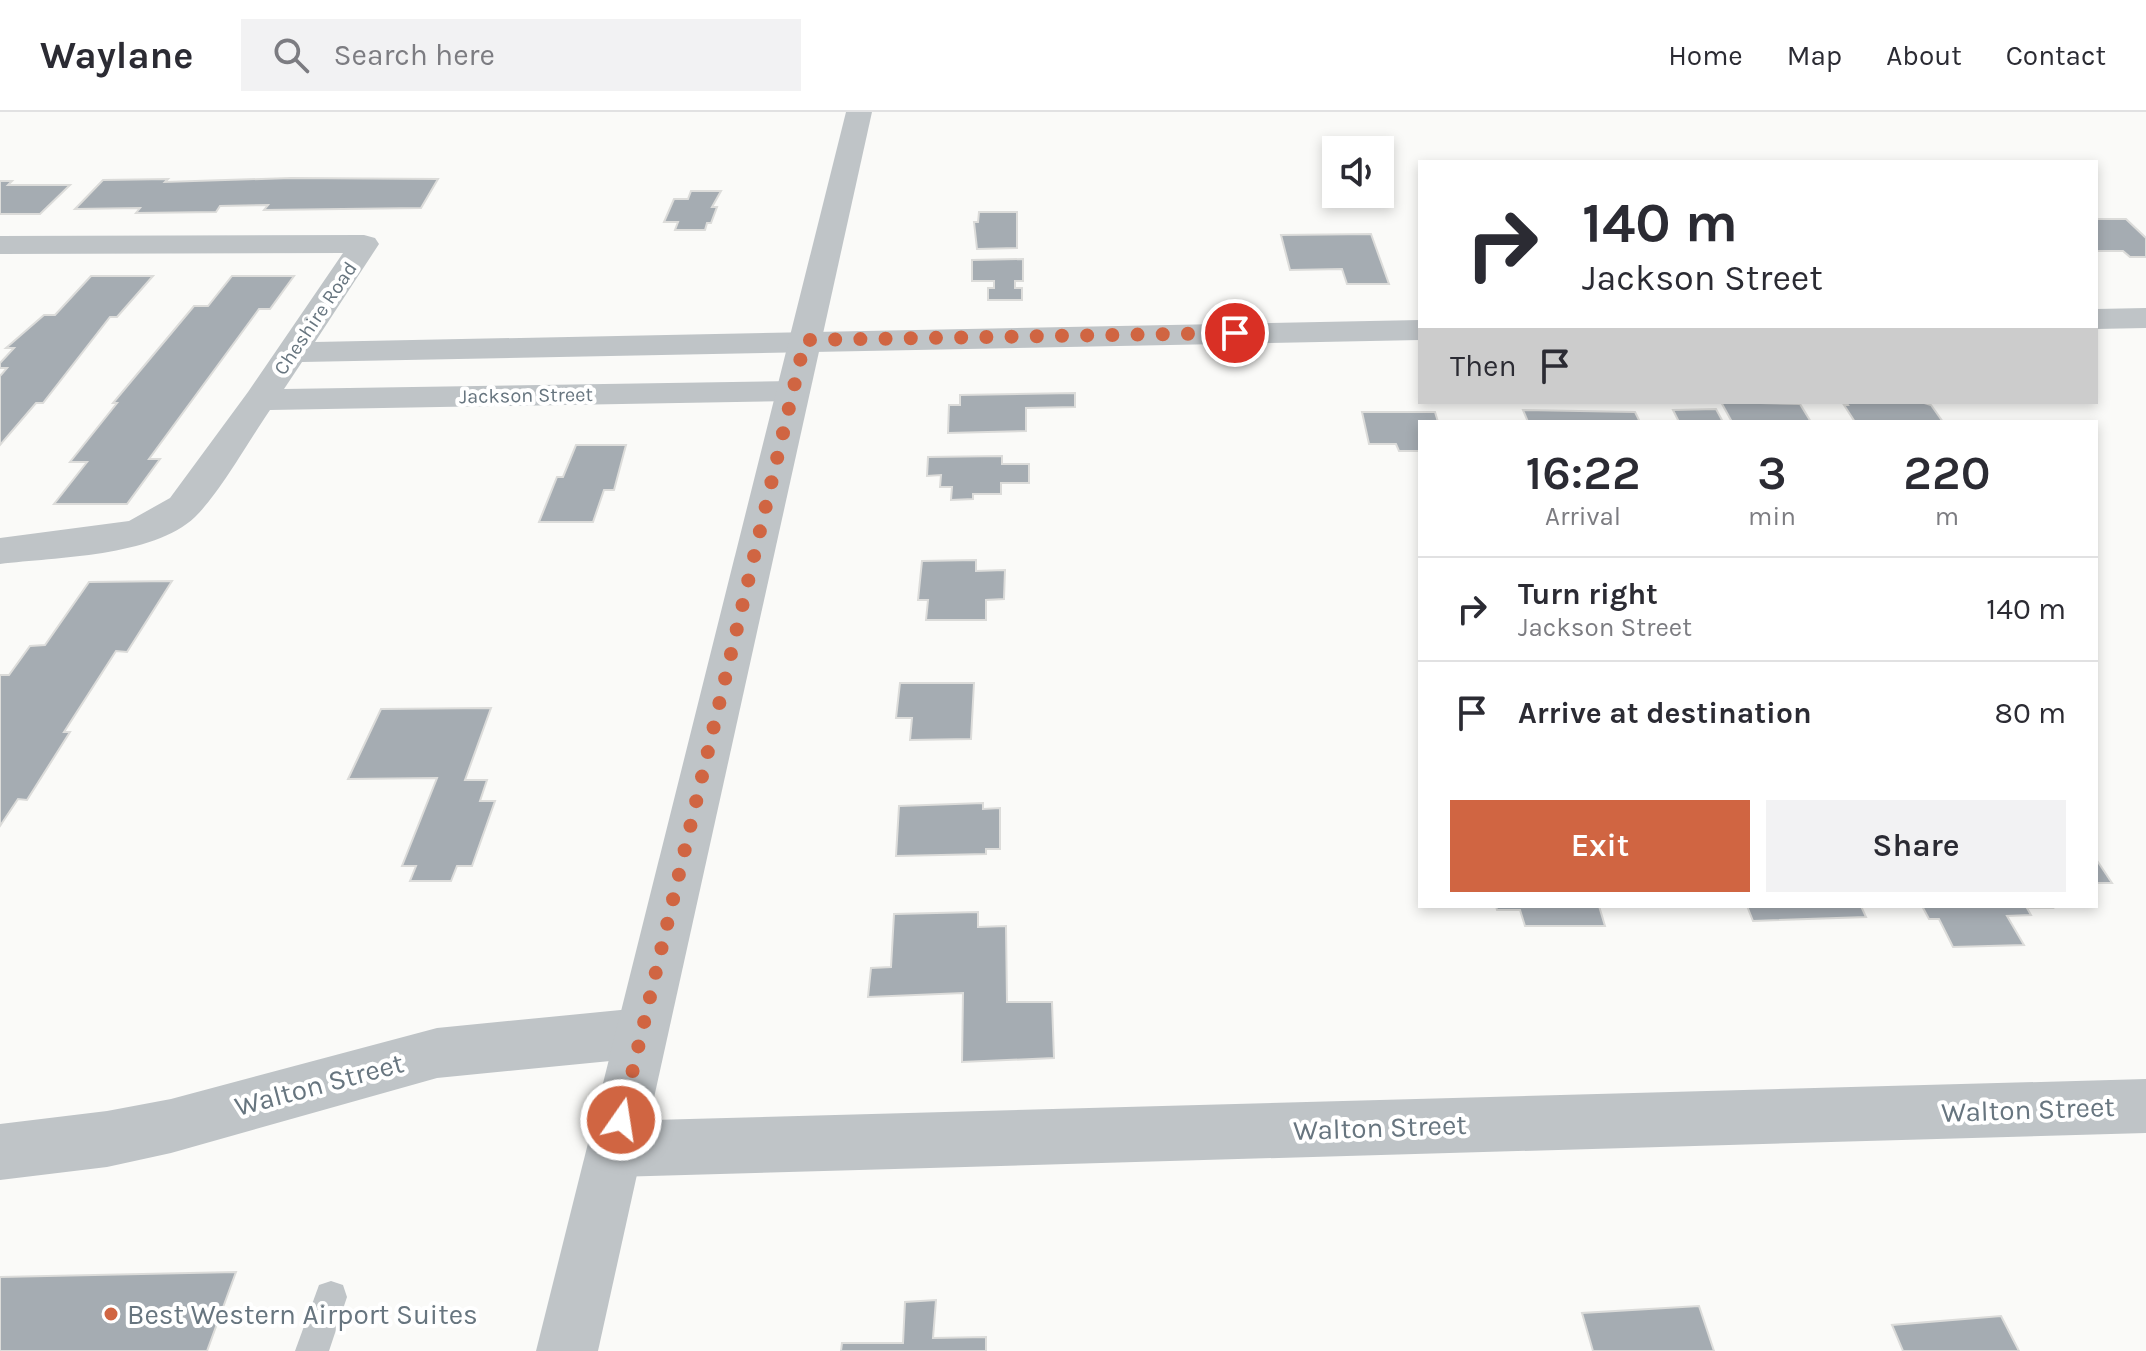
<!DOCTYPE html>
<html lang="en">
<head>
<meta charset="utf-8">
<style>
	body { margin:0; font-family:Karla,sans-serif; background:#f2f2f3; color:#2b2b33; height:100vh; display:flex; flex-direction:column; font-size:30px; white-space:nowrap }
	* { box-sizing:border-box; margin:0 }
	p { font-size:26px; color:#7c7c81 }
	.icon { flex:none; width:44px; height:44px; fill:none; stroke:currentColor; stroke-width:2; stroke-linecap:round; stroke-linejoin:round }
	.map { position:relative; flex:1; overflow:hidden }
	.details { position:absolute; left:1418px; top:308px; width:680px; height:488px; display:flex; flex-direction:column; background:#fff; border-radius:0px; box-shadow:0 4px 12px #0003 }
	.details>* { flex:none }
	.banner { position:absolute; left:1418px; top:48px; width:680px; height:244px; border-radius:0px; box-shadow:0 4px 12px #0003; background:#fff; color:#2b2b33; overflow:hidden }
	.fabs { position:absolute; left:1322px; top:24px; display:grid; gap:16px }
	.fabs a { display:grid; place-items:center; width:72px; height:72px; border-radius:0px; background:#fff; box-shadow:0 4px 12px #0003; font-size:40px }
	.pin { position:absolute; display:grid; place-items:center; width:68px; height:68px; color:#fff; margin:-34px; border:4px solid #fff; border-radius:50%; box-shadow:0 2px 8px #0007 }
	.me { position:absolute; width:88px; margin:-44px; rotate:13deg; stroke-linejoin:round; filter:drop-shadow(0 0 6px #0008) }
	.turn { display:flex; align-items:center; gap:28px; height:168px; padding:0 32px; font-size:36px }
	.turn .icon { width:104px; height:104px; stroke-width:2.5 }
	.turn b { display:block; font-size:56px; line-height:68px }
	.then { display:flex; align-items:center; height:76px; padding:0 32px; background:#0003; gap:16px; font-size:30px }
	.eta { display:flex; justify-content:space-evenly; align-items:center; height:136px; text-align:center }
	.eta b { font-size:48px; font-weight:600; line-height:56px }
	.button { display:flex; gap:16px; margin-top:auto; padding:16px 32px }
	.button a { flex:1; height:92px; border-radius:0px; background:#d06542; color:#fff; font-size:32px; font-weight:600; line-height:92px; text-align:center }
	.button a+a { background:#f2f2f3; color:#2b2b33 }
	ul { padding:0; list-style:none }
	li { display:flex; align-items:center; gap:24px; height:104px; padding:0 32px; border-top:2px solid #e1e1e2 }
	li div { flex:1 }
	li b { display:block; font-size:30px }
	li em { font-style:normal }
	header { display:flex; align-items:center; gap:48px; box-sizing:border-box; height:112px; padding:0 40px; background:#fff; border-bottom:2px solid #e1e1e2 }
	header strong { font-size:38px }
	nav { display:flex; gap:44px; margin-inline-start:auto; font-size:28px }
	.search { width:560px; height:72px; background:#f2f2f3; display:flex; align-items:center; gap:20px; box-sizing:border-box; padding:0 28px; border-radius:0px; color:#7c7c81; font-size:30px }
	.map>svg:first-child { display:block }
</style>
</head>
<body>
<header>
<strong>Waylane</strong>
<div class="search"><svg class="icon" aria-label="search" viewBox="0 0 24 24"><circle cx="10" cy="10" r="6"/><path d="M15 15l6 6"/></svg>Search here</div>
<nav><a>Home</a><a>Map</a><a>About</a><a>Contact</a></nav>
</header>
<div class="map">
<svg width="2146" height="1239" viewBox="0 0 2146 1239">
	<rect width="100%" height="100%" fill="#fafaf8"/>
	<path fill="#a5acb2" stroke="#dcdcda" stroke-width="2" d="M291,66L438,67L421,96L264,98L268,93L220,94L216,100L136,101L140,96L75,97L103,68L168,67L165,70Z
		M0,69H12L8,73H70L40,102H0Z
		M691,79H721L712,95H717L711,111H707L705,118H675L678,110H664L674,87H688Z
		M979,100H1017V136L977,137L974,110H978Z
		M2096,107H2126L2146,126V145H2130L2123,139H2096Z
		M1371,122L1389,172H1347L1342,157L1290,158L1281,123Z
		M1023,147V169H1015V176H1022V188H988V176H994V169H972V148Z
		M91,164H153L117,205H110L43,291H36L0,333V264L7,256H0V251L14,236H6L44,203H55Z
		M232,164H294L270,197H259L149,347H160L127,392H54L87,350H70L117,291H113L194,194H208Z
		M1075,281V295L1026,296V319L948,321L949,293H960V283Z
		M1721,290L1800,292L1811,310H1679L1673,298L1716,297L1723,310H1732Z
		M1846,290H1921L1931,293L1943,310H1855L1844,293H1848Z
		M1523,298L1635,300L1640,310H1528Z
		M1362,300H1435L1438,310H1420V339H1399L1396,332H1369Z
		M576,333H626L614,378H604L593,410H539L557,365H563Z
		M1002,344V352H1029V371H1001V382H973V387L951,388L952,375H940L941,363L927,364L928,345Z
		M976,448V459L1005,458L1004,487L986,488V508H926L928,488H918L922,449Z
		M172,469L127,540L116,539L64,620H70L27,688L18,687L0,714V563H9L30,534L45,533L89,470Z
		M900,571H974L971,627L910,628L912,606H896Z
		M491,596L465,668H487L480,689H495L472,754H457L451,769H410L416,754H402L437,666L348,667L381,597Z
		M983,691V697L1000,696V737H986V742L896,744L899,694Z
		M2096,747L2112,771H2096Z
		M1496,794H1599L1605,814H1525L1520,798H1497Z
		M1747,794H1861L1866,805L1753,809Z
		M1922,794H2052L2053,796H2027L2031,803L2007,804L2024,833L1953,835L1939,807H1929Z
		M978,800V815L1006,814L1007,890H1052L1054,946L962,950L963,881L868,885L871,856L891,855L894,802Z
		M236,1160L207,1239H0V1165Z
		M936,1188L933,1226L986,1225V1239H841L842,1231H903L905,1190Z
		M1699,1194L1714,1239H1593L1582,1201Z
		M2001,1204L2019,1239H1903L1892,1213Z"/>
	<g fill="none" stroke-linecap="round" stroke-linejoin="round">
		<path fill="#bfc4c7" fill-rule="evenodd" d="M331,1169L343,1173L347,1185L329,1239H295L319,1173Z"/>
		<path fill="#bfc4c7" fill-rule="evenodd" d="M364,123L375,126L379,132L315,230L1420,208V228L302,250L284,277L793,269L805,272L810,279L805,286L793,289L270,298C250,327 219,382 195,405C153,445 56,445 0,452V426L129,409L170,386L248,280L343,141L0,142V124Z
			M2146,196V216L2096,217V197Z
			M641,896L660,903L667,921L660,939L641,946L437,966L171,1041L107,1055L0,1068V1012L107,999L171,987L437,916Z
			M2146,967V1021L615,1065L595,1057L587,1037L595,1017L615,1009Z"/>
		<path fill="#bfc4c7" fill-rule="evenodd" d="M846,0H872L598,1239H536Z"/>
	</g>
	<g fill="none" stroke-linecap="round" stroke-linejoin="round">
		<path stroke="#d06542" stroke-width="14" stroke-dasharray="0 25.2" d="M621,1008L805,228L1235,221"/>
	</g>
	<circle fill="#d06542" stroke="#fff" stroke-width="3" cx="111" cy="1202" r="8"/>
	<g text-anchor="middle" stroke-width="8" stroke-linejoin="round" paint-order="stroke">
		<g font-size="20" fill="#67757f" stroke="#fff">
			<text transform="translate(315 206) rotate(-56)" y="7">Cheshire Road</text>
			<text transform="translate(526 283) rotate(-1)" y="7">Jackson Street</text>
		</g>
		<g font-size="28" fill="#67757f" stroke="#fff">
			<text transform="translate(319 972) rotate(-15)" y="10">Walton Street</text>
			<text transform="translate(2028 997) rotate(-2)" y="10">Walton Street</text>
			<text transform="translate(1380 1015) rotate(-2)" y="10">Walton Street</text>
		</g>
		<g font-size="28" fill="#67757f" stroke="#fff" text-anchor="start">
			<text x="127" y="1212">Best Western Airport Suites</text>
		</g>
	</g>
</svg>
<div class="fabs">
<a><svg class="icon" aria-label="sound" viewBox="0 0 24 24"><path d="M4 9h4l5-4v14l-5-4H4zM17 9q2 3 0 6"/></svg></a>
</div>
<div class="pin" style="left:1235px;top:221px;background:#d93025"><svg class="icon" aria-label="arrive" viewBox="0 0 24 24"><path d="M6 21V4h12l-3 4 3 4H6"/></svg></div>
<svg class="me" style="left:621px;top:1008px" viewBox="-20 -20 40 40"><circle r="17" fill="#d06542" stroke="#fff" stroke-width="3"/><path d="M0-11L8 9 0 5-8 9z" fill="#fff"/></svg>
<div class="banner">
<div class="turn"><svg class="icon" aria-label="right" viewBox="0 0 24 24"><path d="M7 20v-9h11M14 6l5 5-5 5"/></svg><div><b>140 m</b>Jackson Street</div></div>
<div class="then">Then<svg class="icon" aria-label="arrive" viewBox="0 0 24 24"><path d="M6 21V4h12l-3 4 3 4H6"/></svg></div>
</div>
<section class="details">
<div class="eta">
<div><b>16:22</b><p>Arrival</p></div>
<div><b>3</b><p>min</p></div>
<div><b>220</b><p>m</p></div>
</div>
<ul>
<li><svg class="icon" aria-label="right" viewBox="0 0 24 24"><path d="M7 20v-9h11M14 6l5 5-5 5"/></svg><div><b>Turn right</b><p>Jackson Street</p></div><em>140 m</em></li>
<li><svg class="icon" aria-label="arrive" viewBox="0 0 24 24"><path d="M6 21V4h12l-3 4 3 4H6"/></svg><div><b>Arrive at destination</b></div><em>80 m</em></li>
</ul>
<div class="button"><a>Exit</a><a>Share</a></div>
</section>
</div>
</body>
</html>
